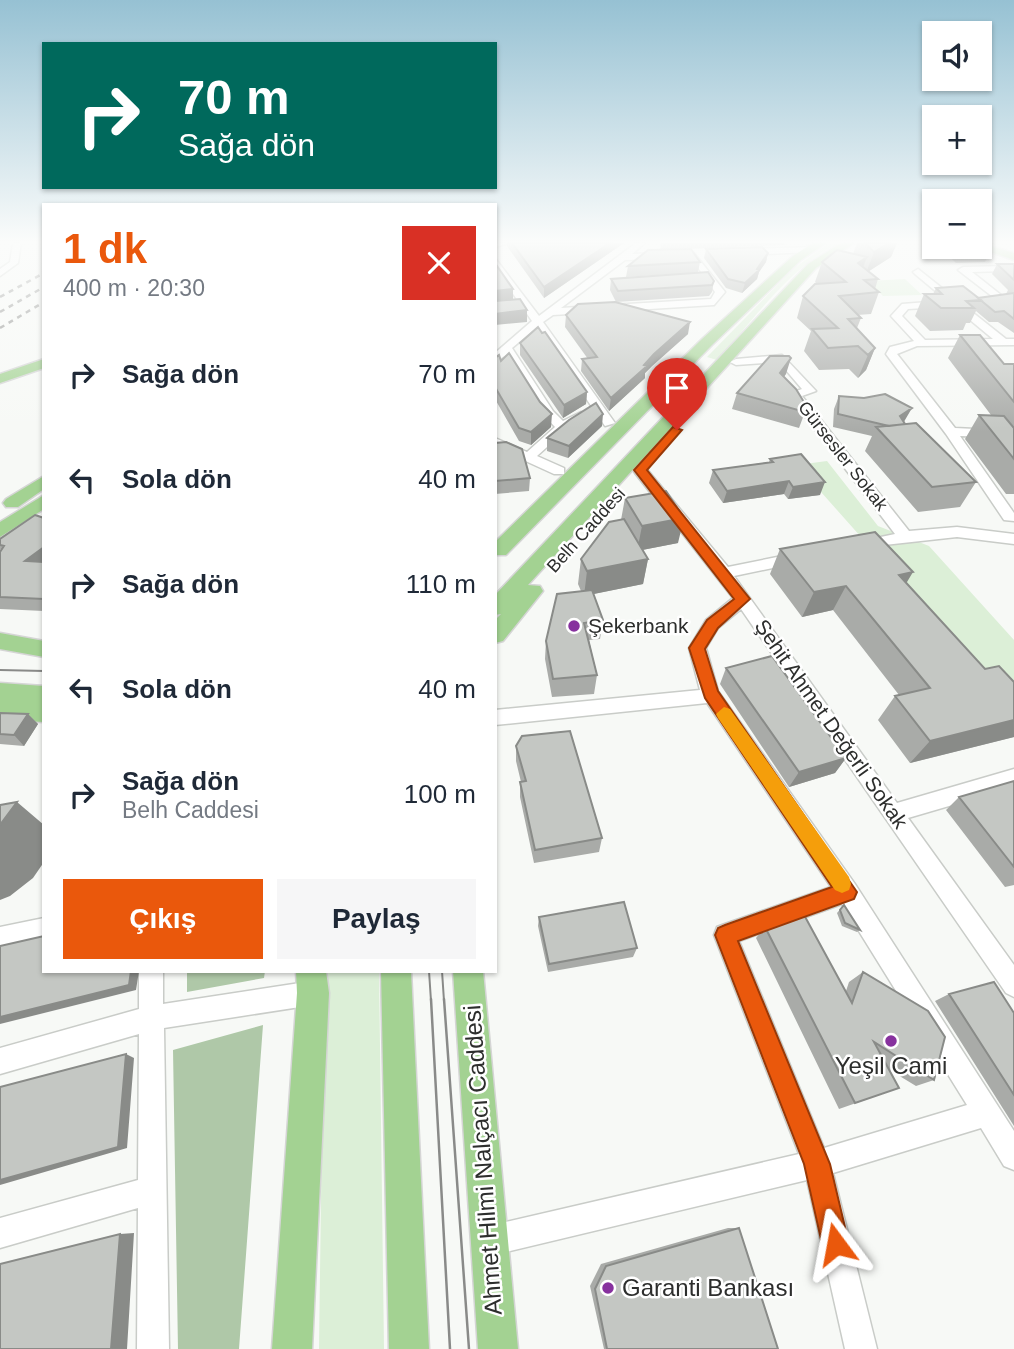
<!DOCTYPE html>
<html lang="tr">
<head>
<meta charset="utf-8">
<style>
	body { margin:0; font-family:Helvetica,sans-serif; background:#f6f6f7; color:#1f2937; height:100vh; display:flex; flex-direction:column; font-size:26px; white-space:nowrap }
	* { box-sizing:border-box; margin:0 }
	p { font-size:23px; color:#747a83 }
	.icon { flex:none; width:38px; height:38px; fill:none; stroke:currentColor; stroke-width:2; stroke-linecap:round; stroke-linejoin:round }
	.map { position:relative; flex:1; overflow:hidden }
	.sheet { position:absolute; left:42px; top:203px; width:455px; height:770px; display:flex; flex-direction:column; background:#fff; border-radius:0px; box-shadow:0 2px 5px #0004 }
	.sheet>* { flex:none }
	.banner { position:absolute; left:42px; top:42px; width:455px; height:147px; border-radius:0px; box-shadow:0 2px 5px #0004; background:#00695c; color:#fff; overflow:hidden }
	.buttons { position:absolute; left:922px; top:21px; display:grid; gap:14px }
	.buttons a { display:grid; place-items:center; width:70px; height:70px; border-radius:0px; background:#fff; box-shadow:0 2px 5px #0004; font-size:35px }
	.pin { position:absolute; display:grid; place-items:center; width:60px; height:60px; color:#fff; margin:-72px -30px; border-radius:50% 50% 50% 0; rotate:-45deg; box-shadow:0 0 7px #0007 }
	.pin .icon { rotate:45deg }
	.me { position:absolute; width:77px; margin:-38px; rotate:347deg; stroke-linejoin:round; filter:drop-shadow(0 0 5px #0008) }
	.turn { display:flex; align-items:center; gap:24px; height:147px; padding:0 21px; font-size:32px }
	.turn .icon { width:91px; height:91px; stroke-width:2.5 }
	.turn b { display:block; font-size:49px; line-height:60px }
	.round { display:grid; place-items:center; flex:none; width:74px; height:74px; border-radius:0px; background:#f6f6f7 }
	.head { display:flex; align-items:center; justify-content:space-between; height:119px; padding:0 21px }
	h1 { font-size:42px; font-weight:600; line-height:52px; color:#ea580c }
	.action { display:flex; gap:14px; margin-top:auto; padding:14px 21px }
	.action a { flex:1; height:80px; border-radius:0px; background:#ea580c; color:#fff; font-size:28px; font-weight:600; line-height:80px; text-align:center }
	.action a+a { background:#f6f6f7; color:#1f2937 }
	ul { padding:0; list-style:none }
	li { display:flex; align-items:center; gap:21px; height:105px; padding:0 21px }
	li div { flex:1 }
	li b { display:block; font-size:26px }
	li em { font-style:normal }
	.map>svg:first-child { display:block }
</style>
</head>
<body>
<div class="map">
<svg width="1014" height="1349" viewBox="0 0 1014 1349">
	<rect width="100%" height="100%" fill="#f7f9f6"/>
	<path fill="#dcefd7" d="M829,243H840C793,263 752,322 717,360L707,357L793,269Z
		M905,279L922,295L883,296L868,281Z
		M827,461L878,526L929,546L1014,640V730L877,555L797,465Z
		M324,971H379L384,1349H319Z"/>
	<path fill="#afc8a8" d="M187,971H265L264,978L187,992Z
		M263,1025L239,1349H178L173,1050Z"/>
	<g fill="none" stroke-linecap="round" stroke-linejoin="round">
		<g stroke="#c9ccc8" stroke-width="3">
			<path id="minor" d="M13,243H21L18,263L0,276V269L10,262Z
				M495,243H509L495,247Z
				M636,243H645L632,254L663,253L667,256L663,259L625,260L561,308L711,299L715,292L690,256L694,253L725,292L714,305L553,315L543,322L615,423L605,426L537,327L512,348L553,411L563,421L581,412L587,416L566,430L537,456L564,468V474H554L495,447V438L527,452L555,427L542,413L506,355L495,362V353L532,321L495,268V258L539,316Z
				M813,247L810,252L743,255L739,252L743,249Z
				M1008,266L1005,271L972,272L1006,299L986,304L981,301L983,299L993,297L958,270L963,267Z
				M918,269L1006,339H1014V345L917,346L897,354L955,428L996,430L1014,447V458L989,437L960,436L1014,513V521L1004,520L946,434L886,354L890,347L914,341L891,316L902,304L941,301L946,304L941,307L908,309L902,316L925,340L993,339L915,274L913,272Z
				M782,355L816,391L802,396L909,531L957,527L1014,534V544L957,537L857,548V542L895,534L788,394L802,389L779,362L736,365L730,362L736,359Z
				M640,466L645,467L728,567L797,553L802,554L805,558L802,562L734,576L897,803L1014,769V787L908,818L1014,965V997L1006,993L741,609L718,628L706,648L718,691L855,884L1014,1131V1170L1004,1166L981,1128L833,1173L877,1349H845L807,1180L489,1256L479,1251L474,1241L479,1231L489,1226L799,1154L714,935L717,927L725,924L831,887L707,703L495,725V710L700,690L689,648L706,620L733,598L635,473L633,470ZM842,904L967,1105L824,1148L739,941Z
				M44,918V940L0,949V927Z
				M139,971H163V1004L313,981L322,984L325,993L322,1002L313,1005L164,1028L169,1349H137L138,1208L0,1248V1218L138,1180L139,1034L0,1074V1048L139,1009Z"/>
		</g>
		<g stroke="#d5d5d5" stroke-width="3">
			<path id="major" d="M813,243H826L801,260L712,345L506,555H495V542L702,339L793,256Z
				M841,243H854L816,268L528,585L540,586L543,591L503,641L495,643V620L501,614L495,615V595L808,264Z
				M980,243L1014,253V260L976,247H980Z
				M44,359V368L0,383V374Z
				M44,476V489L18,507H6L3,503L6,499Z
				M44,495V509L0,537V522Z
				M0,633L44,641V657L0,649Z
				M0,683L44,686V722L0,720Z
				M296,971H326L329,993L312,1349H272L297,993Z
				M381,971H411L429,1349H389Z
				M453,971H483L518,1349H478Z"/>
		</g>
		<use href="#minor" fill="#fff" fill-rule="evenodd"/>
		<use href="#major" fill="#a3d292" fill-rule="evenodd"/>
		<path stroke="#898a88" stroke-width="2" d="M0,670L44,671
			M429,971L431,1001
			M442,971L444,1001"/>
		<path stroke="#898a88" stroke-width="2.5" d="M431,999L450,1349
			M444,999L469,1349"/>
		<path stroke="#898a88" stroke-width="2.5" stroke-dasharray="5 5" stroke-linecap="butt" d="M0,297L44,273
			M0,312L44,287
			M0,328L44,302"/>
	</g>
	<path fill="#a9aba8" d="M507,243H624L544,298L507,246Z
		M661,243H785L784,245L684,249L700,262L698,272L714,281L712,292L709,296L616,302L610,290L611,279L673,274L626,277L628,266L660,250Z
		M857,243H897L891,257L869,271L878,279L875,289L879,292L871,314L857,315L861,318L857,328L875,348L866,370L858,378L849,369L819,370L804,351L811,331L797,318L803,296L817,284L815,282L822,262L853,254Z
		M980,243H994L985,262L956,263L939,247H980Z
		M706,249L768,253L766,262L759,272L757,279L742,293L726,288L704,258Z
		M997,264H1014V333L998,322H989L976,311L970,323H966L963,330L930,331L915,316L924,294H933L936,288L978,298L1006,294L1008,290L992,274Z
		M566,315L688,334L652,366L645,373V378L609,411L581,371L582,359H588L565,327Z
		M542,333L587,392L586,404L563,418L520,355V343Z
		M960,335L1004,364H1014V494H1006L965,439L979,415H991L948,358Z
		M495,358L501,361L551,427L531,445L519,441L495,399Z
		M786,374L784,376L805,412L799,428L732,409L737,393Z
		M839,396L905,420L904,422L905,424L976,482L960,507L918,512L865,451L872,436L833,427L834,409Z
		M602,426L568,458L547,451V438Z
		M495,443L530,478L529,491L495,494Z
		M770,459L820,495L788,499L784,494L723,503L709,483L713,470L769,462Z
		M625,498L678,543L642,550L648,559L643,584L593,594L603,620L600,639L589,640L597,675L594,694L552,697L545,659L546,641L581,591L578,584L581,559L621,520Z
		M44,518V611L0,609V552L1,551L0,549V539Z
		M780,549L906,583L985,669L1014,682V737L910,763L878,720L895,696L899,695L833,610L802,617L770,574Z
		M726,668L846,758L835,773L789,787L720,684Z
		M0,713L28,714L38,724L24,746L0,744Z
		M516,746L602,838L599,852L534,863L520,797V782H521L516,761Z
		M1014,781V885L1005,887L946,810L959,797Z
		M844,905L860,930L857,932L842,926L837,913Z
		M539,917L637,948L633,957L548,972L538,926Z
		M765,927L846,991L849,982L863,972L934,1080L916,1086L888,1069L899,1088L839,1109L756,938Z
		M949,994L1014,1013V1126L935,1001Z
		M728,1228H739L778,1349H604L590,1286L601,1264Z"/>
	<path fill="#898b88" d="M610,243H624L544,298V287Z
		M889,243H897L891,257L866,273L874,252Z
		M768,253L766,262L759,272L757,279L742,293L745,283Z
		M867,257L859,278L858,263Z
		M513,289V300L495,303V291Z
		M527,310V322L495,325V314Z
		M690,322L688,334L652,366L645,373V378L609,411L611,398L654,354Z
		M875,348L866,370L858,378L868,355Z
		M791,358L786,374L775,389L780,373Z
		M587,392L586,404L563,418L564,405Z
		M912,408L905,420L896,427L900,416Z
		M552,414L551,427L531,445V432Z
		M603,414L602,426L568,458L569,446Z
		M789,481L784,494L723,503L727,491Z
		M825,482L820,495L788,499L793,487Z
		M684,518L678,543L637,551L642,526Z
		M44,547V567L25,561Z
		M648,559L643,584L584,596L587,571Z
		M913,572L898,597L899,575Z
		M846,586L833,610L802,617L814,592Z
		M28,714L38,724L24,746L14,735Z
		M1014,720V737L910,763L930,741Z
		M846,758L835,773L789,787L799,772Z
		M17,802L44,825V862L33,878L10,896L0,900V825Z
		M131,971H139L136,990L0,1024V1017Z
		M126,1054L134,1058L127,1148L0,1185V1180Z
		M134,1233L127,1349H111L120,1234Z"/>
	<path fill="#c4c7c3" stroke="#898b88" stroke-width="2" d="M512,243H610L544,287Z
		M865,243H889L874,252Z
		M762,247L768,253L757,269L759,270L745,283L728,279L706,249Z
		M691,249L700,262L628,266L648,250Z
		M837,250L867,257L858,263L878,279L864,280L879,292L839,296L861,318L848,319L875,348L868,355L858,346L828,348L812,329L838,328L803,296L815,284L846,282L822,262Z
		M495,263L513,289L495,291Z
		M997,264H1014V280Z
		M708,272L714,281L712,285L618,291L611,279Z
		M963,286L981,300L966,301L974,308H941L924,294H942L936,288Z
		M1014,293V319L1004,311L995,312L978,298Z
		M520,299L527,310L495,314V301Z
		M615,302L690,322L654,354L644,365L647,366L611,398L582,359L597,357L566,315L578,304Z
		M538,327L542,333L545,332L587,392L564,405L520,343Z
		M960,335H980L1004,364H1014V402Z
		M509,353L540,402L552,414L531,432L519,428L495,387V358L499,355L501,361Z
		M770,356H789L791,358L780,373L796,389L804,402L805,412L737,393Z
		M885,394L912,408L900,416L905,424L889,426L838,414L839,396L864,398Z
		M596,403L603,414L569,446L547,438L569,420Z
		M979,415L1004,416L1014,428V459Z
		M916,423L976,482L932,487L876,427Z
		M506,442L522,449L530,478L495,481V443Z
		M801,454L825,482L793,487L789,481L727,491L713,470L773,462L770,459Z
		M666,491L684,518L642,526L625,498Z
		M35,515L44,518V547L25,561L44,562V599L0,597V552L4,546L0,545V539Z
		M624,519L648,559L587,571L581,559L609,522Z
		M875,532L913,572L899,575L985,669L999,666L1014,682V720L930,741L895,696L930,688L846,586L814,592L780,549Z
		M592,590L603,620L584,623L597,675L553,679L546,641L557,594Z
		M772,656L846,758L799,772L726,668Z
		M0,713L28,714L14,735L0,734Z
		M570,731L602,838L535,850L520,782L526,781L516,746L522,736Z
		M1014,781V867L959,797Z
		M17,802L0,825V805Z
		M624,902L637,948L549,964L539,917Z
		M844,905L860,930L845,923L840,910Z
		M803,913L852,1003L863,972L928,1011L945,1037L934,1080L874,1042L899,1088L855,1103L765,927Z
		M44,936V971H131L129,985L0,1017V946Z
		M994,982L1014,1013V1095L949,994Z
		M126,1054L118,1147L0,1180V1087Z
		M739,1228L778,1349H607L595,1289L606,1266Z
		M120,1234L111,1349H0V1264Z"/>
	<linearGradient id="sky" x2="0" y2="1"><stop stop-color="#96c1d3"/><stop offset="0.56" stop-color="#fbfcfb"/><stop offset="1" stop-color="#fbfcfb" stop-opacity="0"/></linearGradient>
	<rect width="1014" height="432" fill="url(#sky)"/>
	<path fill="#ea580c" stroke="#983908" stroke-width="2" d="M673,427L682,430L647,470L750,599L718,628L705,649L718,691L857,892L854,899L738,941L830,1164L849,1244L845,1253L836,1257L826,1253L822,1244L804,1164L715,935L718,928L725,925L832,887L705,698L689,648L707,620L734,599L634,470Z"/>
	<path fill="#f59e0b" d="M724,707L730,709L849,877L851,884L849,890L842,893L835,890L718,718L716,714Z"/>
	<g fill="#87319e" stroke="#fff" stroke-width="2.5">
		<circle cx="574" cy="626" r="7"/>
		<circle cx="891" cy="1041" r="7"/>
		<circle cx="608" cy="1288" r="7"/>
	</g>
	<g text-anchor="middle" stroke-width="5" stroke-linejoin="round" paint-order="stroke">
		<g font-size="18" fill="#2d2e2d" stroke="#fff">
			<text transform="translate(843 456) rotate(52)" y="6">Gürsesler Sokak</text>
			<text transform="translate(586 530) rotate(-48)" y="6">Belh Caddesi</text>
		</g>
		<g font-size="21" fill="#2d2e2d" stroke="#fff" text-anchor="start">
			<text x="588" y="633">Şekerbank</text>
		</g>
		<g font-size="21" fill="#2d2e2d" stroke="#fff">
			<text transform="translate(831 724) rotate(55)" y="7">Şehit Ahmet Değerli Sokak</text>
		</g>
		<g font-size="24" fill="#2d2e2d" stroke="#fff">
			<text x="891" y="1074">Yeşil Cami</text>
			<text x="622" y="1296" text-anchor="start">Garanti Bankası</text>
		</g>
		<g font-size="24" fill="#2d2e2d" stroke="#fff">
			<text transform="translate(483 1160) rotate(-94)" y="8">Ahmet Hilmi Nalçacı Caddesi</text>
		</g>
	</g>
</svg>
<div class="buttons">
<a><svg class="icon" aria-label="sound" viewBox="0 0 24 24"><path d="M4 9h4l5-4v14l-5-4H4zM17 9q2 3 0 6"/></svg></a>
<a>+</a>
<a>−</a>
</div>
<div class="pin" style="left:677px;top:430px;background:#d93025"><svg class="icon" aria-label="arrive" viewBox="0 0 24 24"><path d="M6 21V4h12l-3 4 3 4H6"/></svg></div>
<svg class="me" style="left:836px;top:1244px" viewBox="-20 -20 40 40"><path d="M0-17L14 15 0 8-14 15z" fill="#ea580c" stroke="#fff" stroke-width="4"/></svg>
<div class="banner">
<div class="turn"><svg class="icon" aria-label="right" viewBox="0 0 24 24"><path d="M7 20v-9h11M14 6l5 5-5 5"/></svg><div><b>70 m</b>Sağa dön</div></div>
</div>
<section class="sheet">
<div class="head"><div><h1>1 dk</h1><p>400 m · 20:30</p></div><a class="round" style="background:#d93025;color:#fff"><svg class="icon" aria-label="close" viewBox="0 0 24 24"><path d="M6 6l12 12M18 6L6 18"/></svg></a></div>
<ul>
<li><svg class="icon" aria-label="right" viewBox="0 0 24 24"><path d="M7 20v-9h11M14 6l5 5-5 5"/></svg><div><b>Sağa dön</b></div><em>70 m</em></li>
<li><svg class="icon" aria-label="left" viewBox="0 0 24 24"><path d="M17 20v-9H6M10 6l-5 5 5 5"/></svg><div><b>Sola dön</b></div><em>40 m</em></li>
<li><svg class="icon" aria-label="right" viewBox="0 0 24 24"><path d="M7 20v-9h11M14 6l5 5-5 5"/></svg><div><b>Sağa dön</b></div><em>110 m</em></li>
<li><svg class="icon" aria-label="left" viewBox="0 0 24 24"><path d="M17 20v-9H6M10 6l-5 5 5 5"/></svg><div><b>Sola dön</b></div><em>40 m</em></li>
<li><svg class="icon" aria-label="right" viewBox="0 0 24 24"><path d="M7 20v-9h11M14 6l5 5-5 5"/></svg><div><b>Sağa dön</b><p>Belh Caddesi</p></div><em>100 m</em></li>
</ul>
<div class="action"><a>Çıkış</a><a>Paylaş</a></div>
</section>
</div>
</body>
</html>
